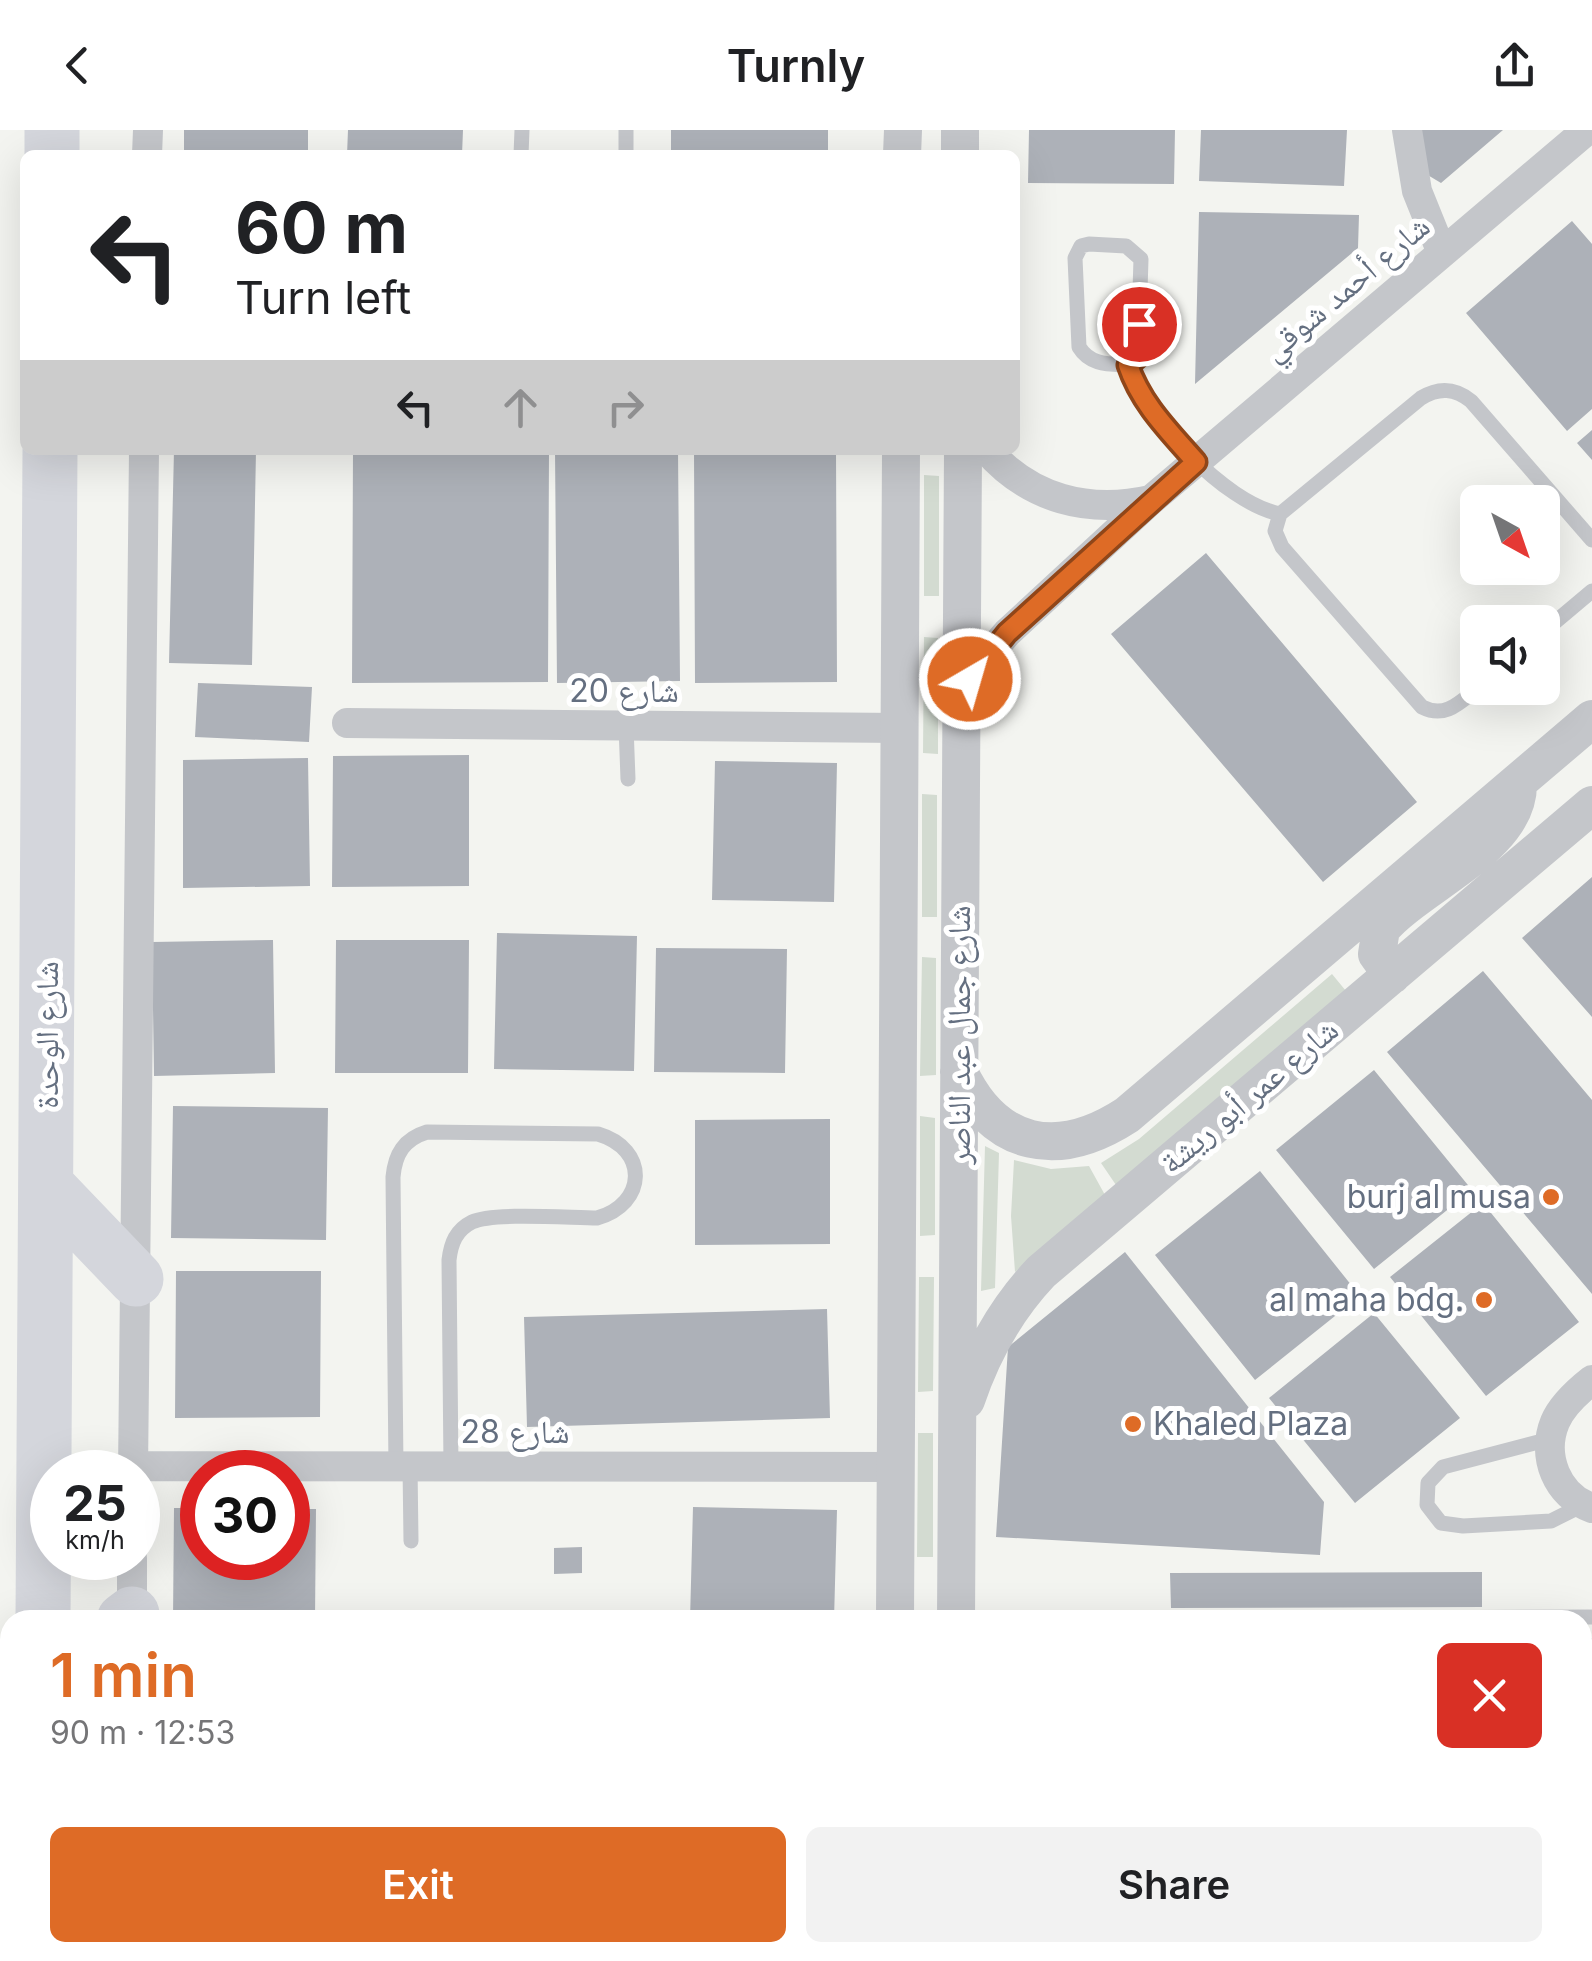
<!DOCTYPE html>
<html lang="en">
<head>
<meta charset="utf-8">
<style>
	body { margin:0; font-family:Inter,"Noto Naskh Arabic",sans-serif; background:#f2f2f2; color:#202124; height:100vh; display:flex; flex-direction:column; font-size:38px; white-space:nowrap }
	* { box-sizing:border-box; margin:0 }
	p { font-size:32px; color:#757577 }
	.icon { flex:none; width:55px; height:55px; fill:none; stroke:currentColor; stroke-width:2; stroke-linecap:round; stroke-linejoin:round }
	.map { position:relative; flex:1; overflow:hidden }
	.side { position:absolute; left:0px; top:1480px; width:1592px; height:352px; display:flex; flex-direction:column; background:#fff; border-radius:30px 30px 0 0; box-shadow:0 10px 40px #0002 }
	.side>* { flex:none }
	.top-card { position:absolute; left:20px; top:20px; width:1000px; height:305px; border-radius:15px; box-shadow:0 10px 40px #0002; background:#fff; color:#202124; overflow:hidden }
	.needle { width:65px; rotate:140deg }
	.buttons { position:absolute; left:1460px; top:355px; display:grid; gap:20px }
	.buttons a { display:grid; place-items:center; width:100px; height:100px; border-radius:15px; background:#fff; box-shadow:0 10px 40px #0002; font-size:50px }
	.speed { position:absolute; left:30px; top:1320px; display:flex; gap:20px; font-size:50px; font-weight:700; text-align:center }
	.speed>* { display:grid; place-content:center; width:130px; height:130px; border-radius:50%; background:#fff; box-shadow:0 10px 40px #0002; line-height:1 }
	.speed small { font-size:25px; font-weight:400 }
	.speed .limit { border:15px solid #d22; background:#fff; color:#111 }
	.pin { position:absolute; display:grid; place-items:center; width:85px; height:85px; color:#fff; margin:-42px; border:5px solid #fff; border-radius:50%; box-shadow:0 2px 10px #0007 }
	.me { position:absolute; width:110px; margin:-55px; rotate:38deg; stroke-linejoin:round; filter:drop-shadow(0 0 8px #0008) }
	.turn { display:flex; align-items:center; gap:35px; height:210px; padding:0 50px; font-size:45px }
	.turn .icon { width:130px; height:130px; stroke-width:2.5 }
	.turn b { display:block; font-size:70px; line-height:85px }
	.lanes { display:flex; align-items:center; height:95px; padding:0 50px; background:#0003; justify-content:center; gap:50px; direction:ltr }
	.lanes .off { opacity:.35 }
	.round { display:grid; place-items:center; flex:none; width:105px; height:105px; border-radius:15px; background:#f2f2f2 }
	.overview { display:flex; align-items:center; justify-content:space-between; height:170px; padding:0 50px }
	h1 { font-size:60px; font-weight:600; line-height:75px; color:#de6b26 }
	.cta { display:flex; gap:20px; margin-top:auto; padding:20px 50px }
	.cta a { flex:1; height:115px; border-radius:15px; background:#de6b26; color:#fff; font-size:40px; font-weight:600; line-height:115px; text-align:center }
	.cta a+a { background:#f2f2f2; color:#202124 }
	header { display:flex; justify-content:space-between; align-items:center; height:130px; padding:0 50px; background:#fff; font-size:45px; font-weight:600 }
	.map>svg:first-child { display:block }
</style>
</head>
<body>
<header><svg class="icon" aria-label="back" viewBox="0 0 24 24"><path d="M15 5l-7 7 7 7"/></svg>Turnly<svg class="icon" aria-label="share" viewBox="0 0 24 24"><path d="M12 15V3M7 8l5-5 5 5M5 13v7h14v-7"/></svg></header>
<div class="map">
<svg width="1592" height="1831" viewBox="0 0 1592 1831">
	<rect width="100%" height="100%" fill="#f3f4f0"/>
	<path fill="#d3dbd1" d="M924,345L939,346V466H924Z
		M924,507L938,508V624L923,623Z
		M922,664L937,665V787H922Z
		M922,827L936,828V945L920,946Z
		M1332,844L1346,861L1116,1055L1101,1033L1139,1009Z
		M920,986L935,988V1105L920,1106Z
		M985,1016L999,1023L995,1158L981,1161Z
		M1014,1030L1051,1039L1089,1036L1105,1065L1015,1142L1011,1086Z
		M919,1147H934L933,1261L918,1262Z
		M918,1303H933V1427H917Z"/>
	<path fill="#adb1b8" d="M184,0H308V25H184Z
		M348,0H463L462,25H347Z
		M671,0H828V25H671Z
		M1029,0H1175L1174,54L1028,53Z
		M1201,0H1347L1344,56L1199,51Z
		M1422,0H1503L1441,53L1421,41Z
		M1199,82L1359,85L1358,118L1195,254Z
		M1572,91L1592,114V279L1567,301L1466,183Z
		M1592,300V330L1577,313Z
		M174,320H256L252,535L169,533Z
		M353,320H549L548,552L352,553Z
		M555,320H678L680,551L557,553Z
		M694,320H836L837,552L695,553Z
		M1206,423L1417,672L1323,752L1111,504Z
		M198,553L312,557L309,612L195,607Z
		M469,625V756L332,757L333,626Z
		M308,628L310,756L183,758V630Z
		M715,631L837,633L834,772L712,770Z
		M1592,747V887L1522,808Z
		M497,803L637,806L634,941L494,939Z
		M273,810L275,943L154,946L152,812Z
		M336,810H469L468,943H335Z
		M656,818L787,819L785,943L654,942Z
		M1483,841L1592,970V1164L1387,922Z
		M1374,940L1472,1060L1374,1139L1276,1020Z
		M173,976L328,978L326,1110L171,1108Z
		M830,989V1114L695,1115V990Z
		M1260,1041L1360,1166L1255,1250L1155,1125Z
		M1483,1073L1579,1192L1486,1266L1390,1147Z
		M1125,1122L1324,1372L1320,1425L996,1407L1008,1217Z
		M176,1141H321L320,1287L175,1288Z
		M827,1179L830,1288L527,1297L524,1187Z
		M1374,1183L1460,1288L1355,1373L1269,1268Z
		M693,1377L837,1380L834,1490H690Z
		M174,1378H202V1428H288V1379H316L315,1490H173Z
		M582,1417V1443L554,1444V1418Z
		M1482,1442V1477L1171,1478L1170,1443Z
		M1582,1507L1592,1508V1768H1582Z
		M161,1822H306L305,1831H161Z
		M674,1822H825L824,1831H673Z"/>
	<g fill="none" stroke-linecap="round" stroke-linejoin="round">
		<path stroke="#c4c6ca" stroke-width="15" d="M626,0V25
			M521,25L522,0
			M1089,114L1126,116L1141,129L1138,224L1127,235C1108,234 1090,235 1079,217L1075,128L1081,116Z
			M1127,235C1147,288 1223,372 1280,384
			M1542,503L1592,461
			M1478,558C1460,572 1446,589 1422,577L1282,417L1275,401L1280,384L1421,268C1439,257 1455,258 1471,271L1592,410
			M626,596L628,649
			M1550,1309L1443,1337L1428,1353L1427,1375L1441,1393L1463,1396L1551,1391L1583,1375
			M410,1336L411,1411
			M396,1337L393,1047C395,1024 404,1009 427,1002L598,1004C649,1019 647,1074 597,1088C570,1088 493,1082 472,1092C456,1100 451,1113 449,1130L451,1337
			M956,1490L1592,1487
			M386,1831V1822
			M466,1831V1822"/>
		<path stroke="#c4c6ca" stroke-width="30" d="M1407,0L1417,61L1442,123
			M147,25L148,0
			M987,320C1030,369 1088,384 1151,370
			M961,566L981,533L1007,503L1151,370L1587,0
			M347,593L900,598
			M1592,1250C1578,1261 1562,1275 1555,1292C1541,1326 1557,1366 1592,1378
			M133,1336L897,1337
			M133,1342L144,320
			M132,1490V1428
			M1582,1822H1592
			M129,1831V1822"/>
		<path stroke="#c4c6ca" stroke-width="38" d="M960,0V25
			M902,25L903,0
			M1392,845L1377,824L1381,799C1418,755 1519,717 1518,654
			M959,942C995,1018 1058,1030 1127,985L1592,589
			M966,1270C982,1222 1007,1178 1041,1142L1592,675
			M895,1490L901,320
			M956,1490L963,320
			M890,1831V1822
			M953,1831V1822"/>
		<path stroke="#d4d6dc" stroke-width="55" d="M52,25V0
			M46,1055L136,1149
			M43,1490L50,320
			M124,1490L132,1484
			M40,1831V1822"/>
	</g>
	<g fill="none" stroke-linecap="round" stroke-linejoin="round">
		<g stroke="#904619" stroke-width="25">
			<path id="route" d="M970,549L1007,503L1196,332C1169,301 1141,274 1128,235L1137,228L1139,194"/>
		</g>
		<use href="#route" stroke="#de6b26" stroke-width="18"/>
	</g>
	<g fill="#de6b26" stroke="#fff" stroke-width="4">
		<circle cx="1551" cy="1067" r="10"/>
		<circle cx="1484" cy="1170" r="10"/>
		<circle cx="1133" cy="1294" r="10"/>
	</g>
	<g text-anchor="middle" stroke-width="10" stroke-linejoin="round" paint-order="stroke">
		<g font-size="32" fill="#646f80" stroke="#fff">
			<text transform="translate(1346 158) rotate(-40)" y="11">شارع أحمد شوقي</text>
			<text x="624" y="572">شارع 20</text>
			<text transform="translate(47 905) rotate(-90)" y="11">شارع الوحدة</text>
			<text transform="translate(959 905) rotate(-90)" y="11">شارع جمال عبد الناصر</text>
			<text transform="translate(1249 966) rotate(-40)" y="11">شارع عمر أبو ريشة</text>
			<text x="515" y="1313">شارع 28</text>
		</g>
		<g font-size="32" fill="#646f80" stroke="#fff" text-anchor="end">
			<text x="1531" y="1078">burj al musa</text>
			<text x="1464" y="1181">al maha bdg.</text>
			<text x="1153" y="1305" text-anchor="start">Khaled Plaza</text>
		</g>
	</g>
</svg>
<div class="buttons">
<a><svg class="needle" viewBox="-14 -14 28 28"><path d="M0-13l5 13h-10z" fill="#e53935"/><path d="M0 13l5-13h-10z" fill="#757577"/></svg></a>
<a><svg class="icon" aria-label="sound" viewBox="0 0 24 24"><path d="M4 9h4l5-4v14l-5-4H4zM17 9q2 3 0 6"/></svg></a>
</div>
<div class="speed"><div>25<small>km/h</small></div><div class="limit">30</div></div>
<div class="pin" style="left:1139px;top:194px;background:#d93025"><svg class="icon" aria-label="arrive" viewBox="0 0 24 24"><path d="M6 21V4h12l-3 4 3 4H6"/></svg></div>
<svg class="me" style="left:970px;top:549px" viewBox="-20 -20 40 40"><circle r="17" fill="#de6b26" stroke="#fff" stroke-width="3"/><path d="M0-11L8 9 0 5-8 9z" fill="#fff"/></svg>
<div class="top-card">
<div class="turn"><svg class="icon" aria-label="left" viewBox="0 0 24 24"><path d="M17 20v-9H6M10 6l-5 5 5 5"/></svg><div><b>60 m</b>Turn left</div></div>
<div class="lanes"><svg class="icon" aria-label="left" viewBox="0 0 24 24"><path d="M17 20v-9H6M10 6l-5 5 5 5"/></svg><svg class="icon off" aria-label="ahead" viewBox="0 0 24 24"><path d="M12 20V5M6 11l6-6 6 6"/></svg><svg class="icon off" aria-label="right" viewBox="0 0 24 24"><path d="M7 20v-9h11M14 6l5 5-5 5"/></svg></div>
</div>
<section class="side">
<div class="overview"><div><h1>1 min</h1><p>90 m · 12:53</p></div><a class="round" style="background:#d93025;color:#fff"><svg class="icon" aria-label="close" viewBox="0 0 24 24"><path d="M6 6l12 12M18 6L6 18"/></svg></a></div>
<div class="cta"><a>Exit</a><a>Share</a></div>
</section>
</div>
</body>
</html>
